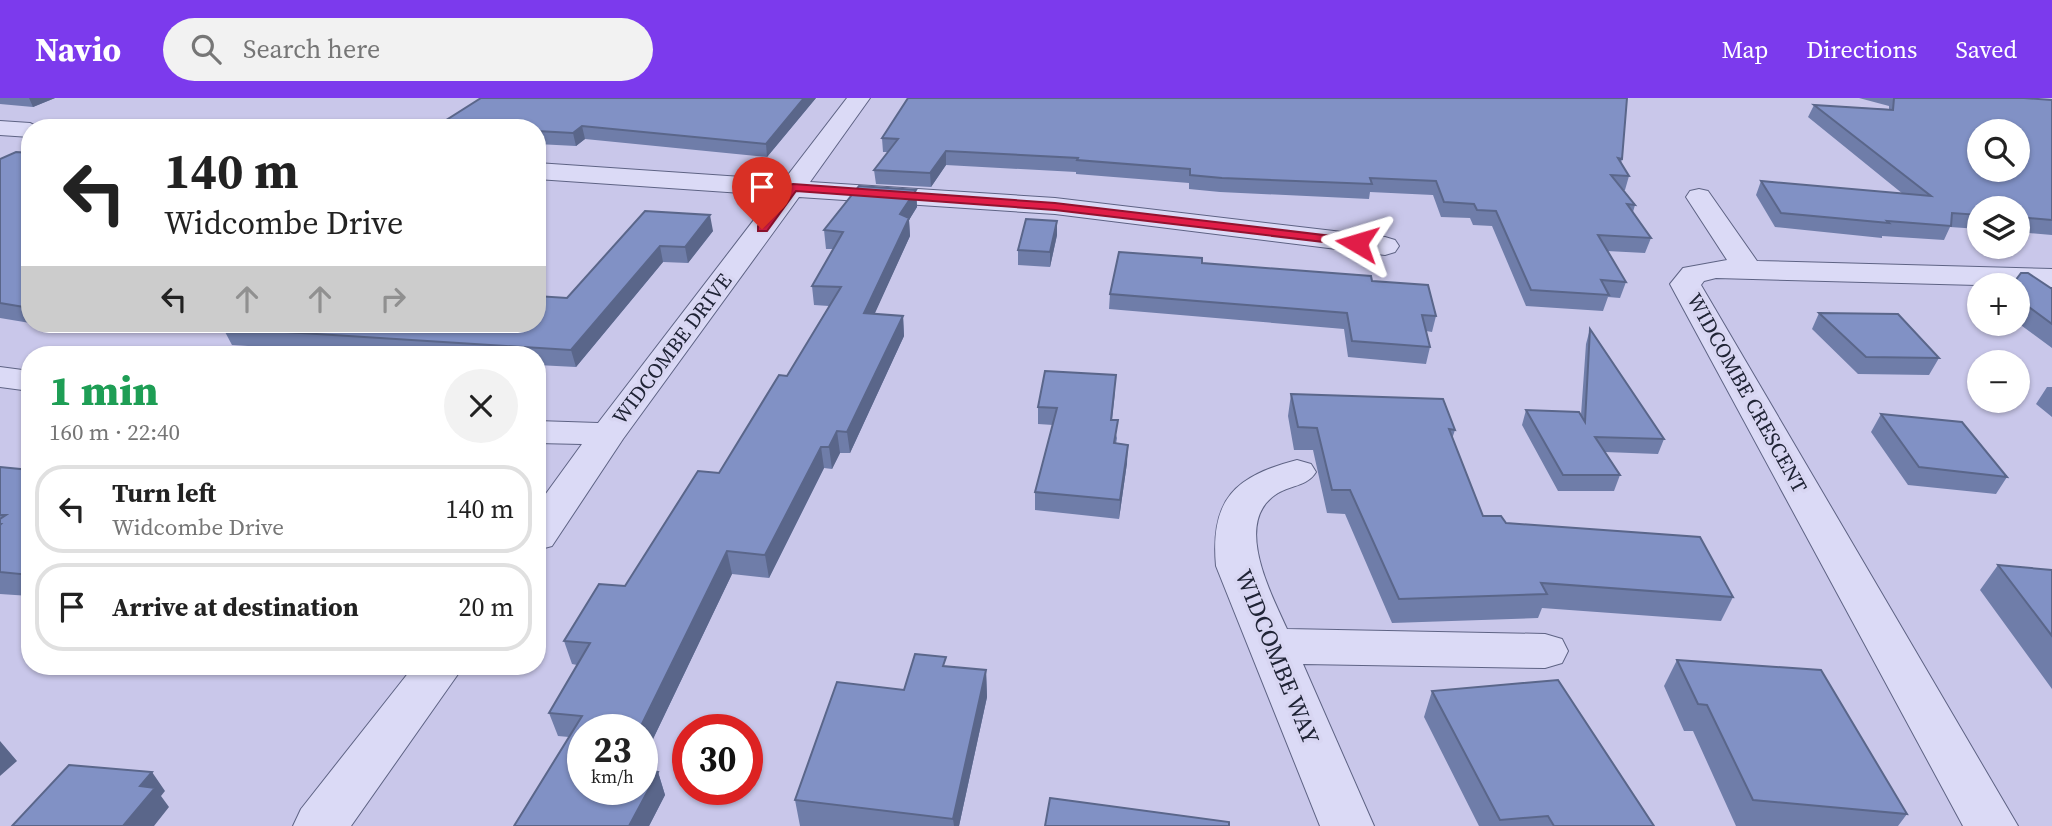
<!DOCTYPE html>
<html lang="en">
<head>
<meta charset="utf-8">
<style>
	body { margin:0; font-family:"Source Serif 4",serif; background:#f2f2f2; color:#222; height:100vh; display:flex; flex-direction:column; font-size:26px; white-space:nowrap }
	* { box-sizing:border-box; margin:0 }
	p { font-size:23px; color:#767676 }
	.icon { flex:none; width:38px; height:38px; fill:none; stroke:currentColor; stroke-width:2; stroke-linecap:round; stroke-linejoin:round }
	.map { position:relative; flex:1; overflow:hidden }
	.side { position:absolute; left:21px; top:248px; width:525px; height:329px; display:flex; flex-direction:column; background:#fff; border-radius:28px; box-shadow:0 2px 5px #0004 }
	.side>* { flex:none }
	.banner { position:absolute; left:21px; top:21px; width:525px; height:214px; border-radius:28px; box-shadow:0 2px 5px #0004; background:#fff; color:#222; overflow:hidden }
	.tools { position:absolute; left:1967px; top:21px; display:grid; gap:14px }
	.tools a { display:grid; place-items:center; width:63px; height:63px; border-radius:50%; background:#fff; box-shadow:0 2px 5px #0004; font-size:35px }
	.speed { position:absolute; left:567px; top:616px; display:flex; gap:14px; font-size:35px; font-weight:700; text-align:center }
	.speed>* { display:grid; place-content:center; width:91px; height:91px; border-radius:50%; background:#fff; box-shadow:0 2px 5px #0004; line-height:1 }
	.speed small { font-size:18px; font-weight:400 }
	.speed .limit { border:10px solid #d22; background:#fff; color:#111 }
	.pin { position:absolute; display:grid; place-items:center; width:60px; height:60px; color:#fff; margin:-72px -30px; border-radius:50% 50% 50% 0; rotate:-45deg; box-shadow:0 0 7px #0007 }
	.pin .icon { rotate:45deg }
	.me { position:absolute; width:77px; margin:-38px; rotate:277deg; stroke-linejoin:round; filter:drop-shadow(0 0 5px #0008) }
	.turn { display:flex; align-items:center; gap:24px; height:147px; padding:0 28px; font-size:32px }
	.turn .icon { width:91px; height:91px; stroke-width:2.5 }
	.turn b { display:block; font-size:49px; line-height:60px }
	.lanes { display:flex; align-items:center; height:66px; padding:0 28px; background:#0003; justify-content:center; gap:35px; direction:ltr }
	.lanes .off { opacity:.35 }
	.round { display:grid; place-items:center; flex:none; width:74px; height:74px; border-radius:37px; background:#f2f2f2 }
	.overview { display:flex; align-items:center; justify-content:space-between; height:119px; padding:0 28px }
	h1 { font-size:42px; font-weight:800; line-height:52px; color:#1e9e55 }
	ul { padding:0; list-style:none }
	li { display:flex; align-items:center; gap:21px; height:88px; margin:0 14px 10px; padding:0 14px; border:4px solid #e0e0e0; border-radius:28px }
	li div { flex:1 }
	li b { display:block; font-size:26px }
	li em { font-style:normal }
	header { display:flex; align-items:center; gap:42px; box-sizing:border-box; height:98px; padding:0 35px; background:#7c3aed; color:#fff }
	header strong { font-size:33px }
	nav { display:flex; gap:38px; margin-inline-start:auto; font-size:24px }
	.search { width:490px; height:63px; background:#f2f2f2; display:flex; align-items:center; gap:18px; box-sizing:border-box; padding:0 24px; border-radius:38px; color:#767676; font-size:26px }
	.map>svg:first-child { display:block }
</style>
</head>
<body>
<header>
<strong>Navio</strong>
<div class="search"><svg class="icon" aria-label="search" viewBox="0 0 24 24"><circle cx="10" cy="10" r="6"/><path d="M15 15l6 6"/></svg>Search here</div>
<nav><a>Map</a><a>Directions</a><a>Saved</a></nav>
</header>
<div class="map">
<svg width="2052" height="728" viewBox="0 0 2052 728">
	<rect width="100%" height="100%" fill="#c9c7ea"/>
	<g fill="none" stroke-linecap="round" stroke-linejoin="round">
		<g stroke="#5e6384" stroke-width="2">
			<path id="minor" d="M847,0H870L810,84L1055,100L1385,139L1395,142L1399,148L1395,154L1385,157L1055,116L799,99L623,341L552,448L537,452V408L582,346L537,345V323L598,325L773,97L537,81V65L784,82Z
				M0,23L30,25L40,30H30V39L0,37Z
				M1699,91L1708,93L1757,163L2052,171V189L1716,180L1704,183L1701,187L2018,728H1963L1670,186L1683,170L1727,162L1686,99L1690,93Z
				M0,269L30,273V293L0,289Z
				M1297,362L1311,366L1316,374C1307,389 1289,387 1275,397C1233,426 1272,497 1287,531L1545,536L1562,541L1568,553L1562,565L1545,570L1303,566L1374,728H1320L1216,468C1210,401 1235,378 1297,362Z
				M413,569H463L351,728H293L301,711Z"/>
		</g>
		<use href="#minor" fill="#dbdaf6" fill-rule="evenodd"/>
	</g>
	<path fill="#6f7da9" d="M0,0H55L33,9L0,6Z
		M481,0H816L767,59L585,41L576,48L537,46V30H441L440,26Z
		M1859,0H2024L2052,2V137L2018,134V110H1979V131L1950,129L1944,142L1882,138V140L1775,129L1756,97L1761,83L1903,96L1808,19L1814,7L1889,11V8Z
		M882,40L1622,61L1621,65L1629,78L1625,92H1624L1635,107L1633,114L1651,140L1645,155L1607,153L1626,184L1620,200L1608,199L1603,213L1526,208L1492,128L1473,127L1470,120L1441,119L1433,97L1370,94L1369,101L1220,94L1189,91V85L1076,76V74L946,67L931,89L876,86L874,72L888,54H883Z
		M30,55V225L0,220V61Z
		M859,88L916,92L917,109L909,122L910,138L874,216L903,218L904,238L850,355H840L832,371L824,370L769,480L732,476L642,664V632H583V691H642V671L658,674L665,697L649,728H514L569,639L558,638L549,615L577,567L572,566L564,543L599,486L625,488L698,373L719,375L779,277L787,278L829,208L814,207L812,188L833,151H826L824,132Z
		M645,113L713,133L688,165L663,164L576,269L537,267V257H390L232,247L224,232L111,226H537L567,200Z
		M1057,123V137L1050,169L1018,167V152Z
		M1202,165L1372,183L1436,218L1432,234L1426,233L1430,249L1426,266L1348,259L1344,231L1109,211L1110,196Z
		M2018,187L2052,191V250L2018,225Z
		M1819,215L1939,260L1929,277L1858,276L1812,231Z
		M1590,231L1664,341L1658,356L1605,354L1620,377L1614,393H1558L1522,327L1526,312L1581,317L1586,246Z
		M2047,289H2052V319L2036,306Z
		M1115,294L1112,322L1117,340L1116,346L1127,365L1119,421L1035,412V394L1053,327L1038,326V309Z
		M1291,296L1455,332L1452,341L1483,418L1733,499L1721,523L1542,510L1538,520L1392,525L1345,416L1327,415L1313,352H1294L1288,318Z
		M1881,316L2007,379L1996,396L1908,387L1871,334Z
		M0,369L30,372V498L0,496Z
		M1998,467L2052,472V591L1980,492Z
		M1677,562L1907,716L1898,728H1736L1693,633H1684L1664,588Z
		M946,569L986,572L987,599L959,728H800L795,702L904,592Z
		M1432,593L1654,728H1479L1424,619Z"/>
	<path fill="#5a668a" d="M29,0H55L33,9Z
		M804,0H816L767,59L766,46Z
		M582,28L585,41L576,48L573,35Z
		M946,53V67L931,89L930,75Z
		M916,92L917,109L909,122L910,138L866,235L864,215L900,116Z
		M710,117L713,133L688,165L685,149Z
		M1057,123V137L1050,169V154Z
		M660,148L663,164L576,269L571,252Z
		M903,218L904,238L850,355L847,334Z
		M837,333L840,355L832,371L829,349Z
		M1128,347L1127,365L1119,421L1120,402Z
		M821,349L824,370L769,480L765,457Z
		M727,453L732,476L642,664V632H639Z
		M986,572L987,599L959,728H954L953,721Z
		M0,643L17,663L0,678Z
		M152,674L165,693L161,698L169,709L154,728H123L140,688Z
		M658,674L665,697L649,728H629Z"/>
	<path fill="#8191c5" stroke="#5a668a" stroke-width="2" fill-rule="evenodd" d="M481,0H804L766,46L582,28L573,35L537,33V30H492L440,26Z
		M908,0H1627L1622,61L1618,60L1629,78L1611,77L1635,107L1627,106L1651,140L1598,137L1626,184L1601,182L1609,197L1531,192L1496,113L1477,112L1474,106L1444,104L1436,83L1370,80L1372,86L1222,80L1190,77V71L1077,62L1078,60L946,53L930,75L874,72L898,41L882,40Z
		M1894,0H2024L2052,2V122L2018,119V110H1979V117L1952,115L1951,128L1887,123L1889,125L1781,115L1761,83L1931,98L1814,7L1893,12ZM1979,33H2018V72H1979Z
		M16,54L30,55V210L0,205V61Z
		M859,88L916,92L900,116L909,120L864,215L903,218L847,334L837,333L829,349H821L765,457L727,453L639,632H583V691H642V671L658,674L629,728H514L582,618L549,615L590,545L564,543L599,486L625,488L698,373L719,375L779,277L787,278L841,189L812,188L843,134L824,132Z
		M645,113L710,117L685,149L660,148L571,252L223,230L229,226H537V198L567,200Z
		M1026,121L1057,123L1050,154L1018,152Z
		M1119,154L1202,160V165L1371,178L1372,183L1428,187L1436,218L1422,217L1430,249L1352,243L1347,215L1110,196Z
		M2021,175H2028L2052,191V226L2018,201V187H2012Z
		M1819,215L1898,216L1939,260L1866,259Z
		M1590,231L1664,341L1595,339L1620,377H1563L1526,312L1579,314L1585,324Z
		M1045,273L1116,277L1111,322H1118L1114,345L1128,347L1120,402L1035,394L1057,310L1038,309Z
		M1291,296L1443,301L1455,332L1449,331L1483,418H1501L1506,425L1700,439L1733,499L1541,485L1547,496L1399,501L1350,392H1332L1317,330L1298,329Z
		M1881,316L1962,324L2007,379L1919,369Z
		M0,369L30,372V477L0,474V427L1,426H0V421L6,417H0Z
		M1998,467L2052,472V538Z
		M915,556L946,559L943,568L986,572L953,721L795,702L837,584L904,592Z
		M1677,562L1821,572L1907,716L1753,702L1707,607L1698,606Z
		M1558,582L1654,728H1554L1548,718L1500,722L1432,593Z
		M69,667L152,674L140,688L155,690L123,728H12Z
		M1050,700L1229,724V728H1045Z"/>
	<path fill="#e11d48" stroke="#92132f" stroke-width="2" d="M793,86L1055,105L1357,141L1363,145L1357,148L1055,112L796,93L767,133H758V128L789,87Z"/>
	<g text-anchor="middle" stroke-width="7" stroke-linejoin="round" paint-order="stroke">
		<g font-size="21" fill="#202436" stroke="#d8d6f2">
			<text transform="translate(672 251) rotate(-53)" y="7">WIDCOMBE DRIVE</text>
			<text transform="translate(1747 295) rotate(61)" y="7">WIDCOMBE CRESCENT</text>
		</g>
		<g font-size="24" fill="#202436" stroke="#d8d6f2">
			<text transform="translate(1277 559) rotate(68)" y="8">WIDCOMBE WAY</text>
		</g>
	</g>
</svg>
<div class="tools">
<a><svg class="icon" aria-label="search" viewBox="0 0 24 24"><circle cx="10" cy="10" r="6"/><path d="M15 15l6 6"/></svg></a>
<a><svg class="icon" aria-label="layers" viewBox="0 0 24 24"><path d="M12 4l9 5-9 5-9-5zM3 14l9 5 9-5"/></svg></a>
<a>+</a>
<a>−</a>
</div>
<div class="speed"><div>23<small>km/h</small></div><div class="limit">30</div></div>
<div class="pin" style="left:762px;top:131px;background:#d93025"><svg class="icon" aria-label="arrive" viewBox="0 0 24 24"><path d="M6 21V4h12l-3 4 3 4H6"/></svg></div>
<svg class="me" style="left:1357px;top:145px" viewBox="-20 -20 40 40"><path d="M0-17L14 15 0 8-14 15z" fill="#e11d48" stroke="#fff" stroke-width="4"/></svg>
<div class="banner">
<div class="turn"><svg class="icon" aria-label="left" viewBox="0 0 24 24"><path d="M17 20v-9H6M10 6l-5 5 5 5"/></svg><div><b>140 m</b>Widcombe Drive</div></div>
<div class="lanes"><svg class="icon" aria-label="left" viewBox="0 0 24 24"><path d="M17 20v-9H6M10 6l-5 5 5 5"/></svg><svg class="icon off" aria-label="ahead" viewBox="0 0 24 24"><path d="M12 20V5M6 11l6-6 6 6"/></svg><svg class="icon off" aria-label="ahead" viewBox="0 0 24 24"><path d="M12 20V5M6 11l6-6 6 6"/></svg><svg class="icon off" aria-label="right" viewBox="0 0 24 24"><path d="M7 20v-9h11M14 6l5 5-5 5"/></svg></div>
</div>
<section class="side">
<div class="overview"><div><h1>1 min</h1><p>160 m · 22:40</p></div><a class="round"><svg class="icon" aria-label="close" viewBox="0 0 24 24"><path d="M6 6l12 12M18 6L6 18"/></svg></a></div>
<ul>
<li><svg class="icon" aria-label="left" viewBox="0 0 24 24"><path d="M17 20v-9H6M10 6l-5 5 5 5"/></svg><div><b>Turn left</b><p>Widcombe Drive</p></div><em>140 m</em></li>
<li><svg class="icon" aria-label="arrive" viewBox="0 0 24 24"><path d="M6 21V4h12l-3 4 3 4H6"/></svg><div><b>Arrive at destination</b></div><em>20 m</em></li>
</ul>
</section>
</div>
</body>
</html>
